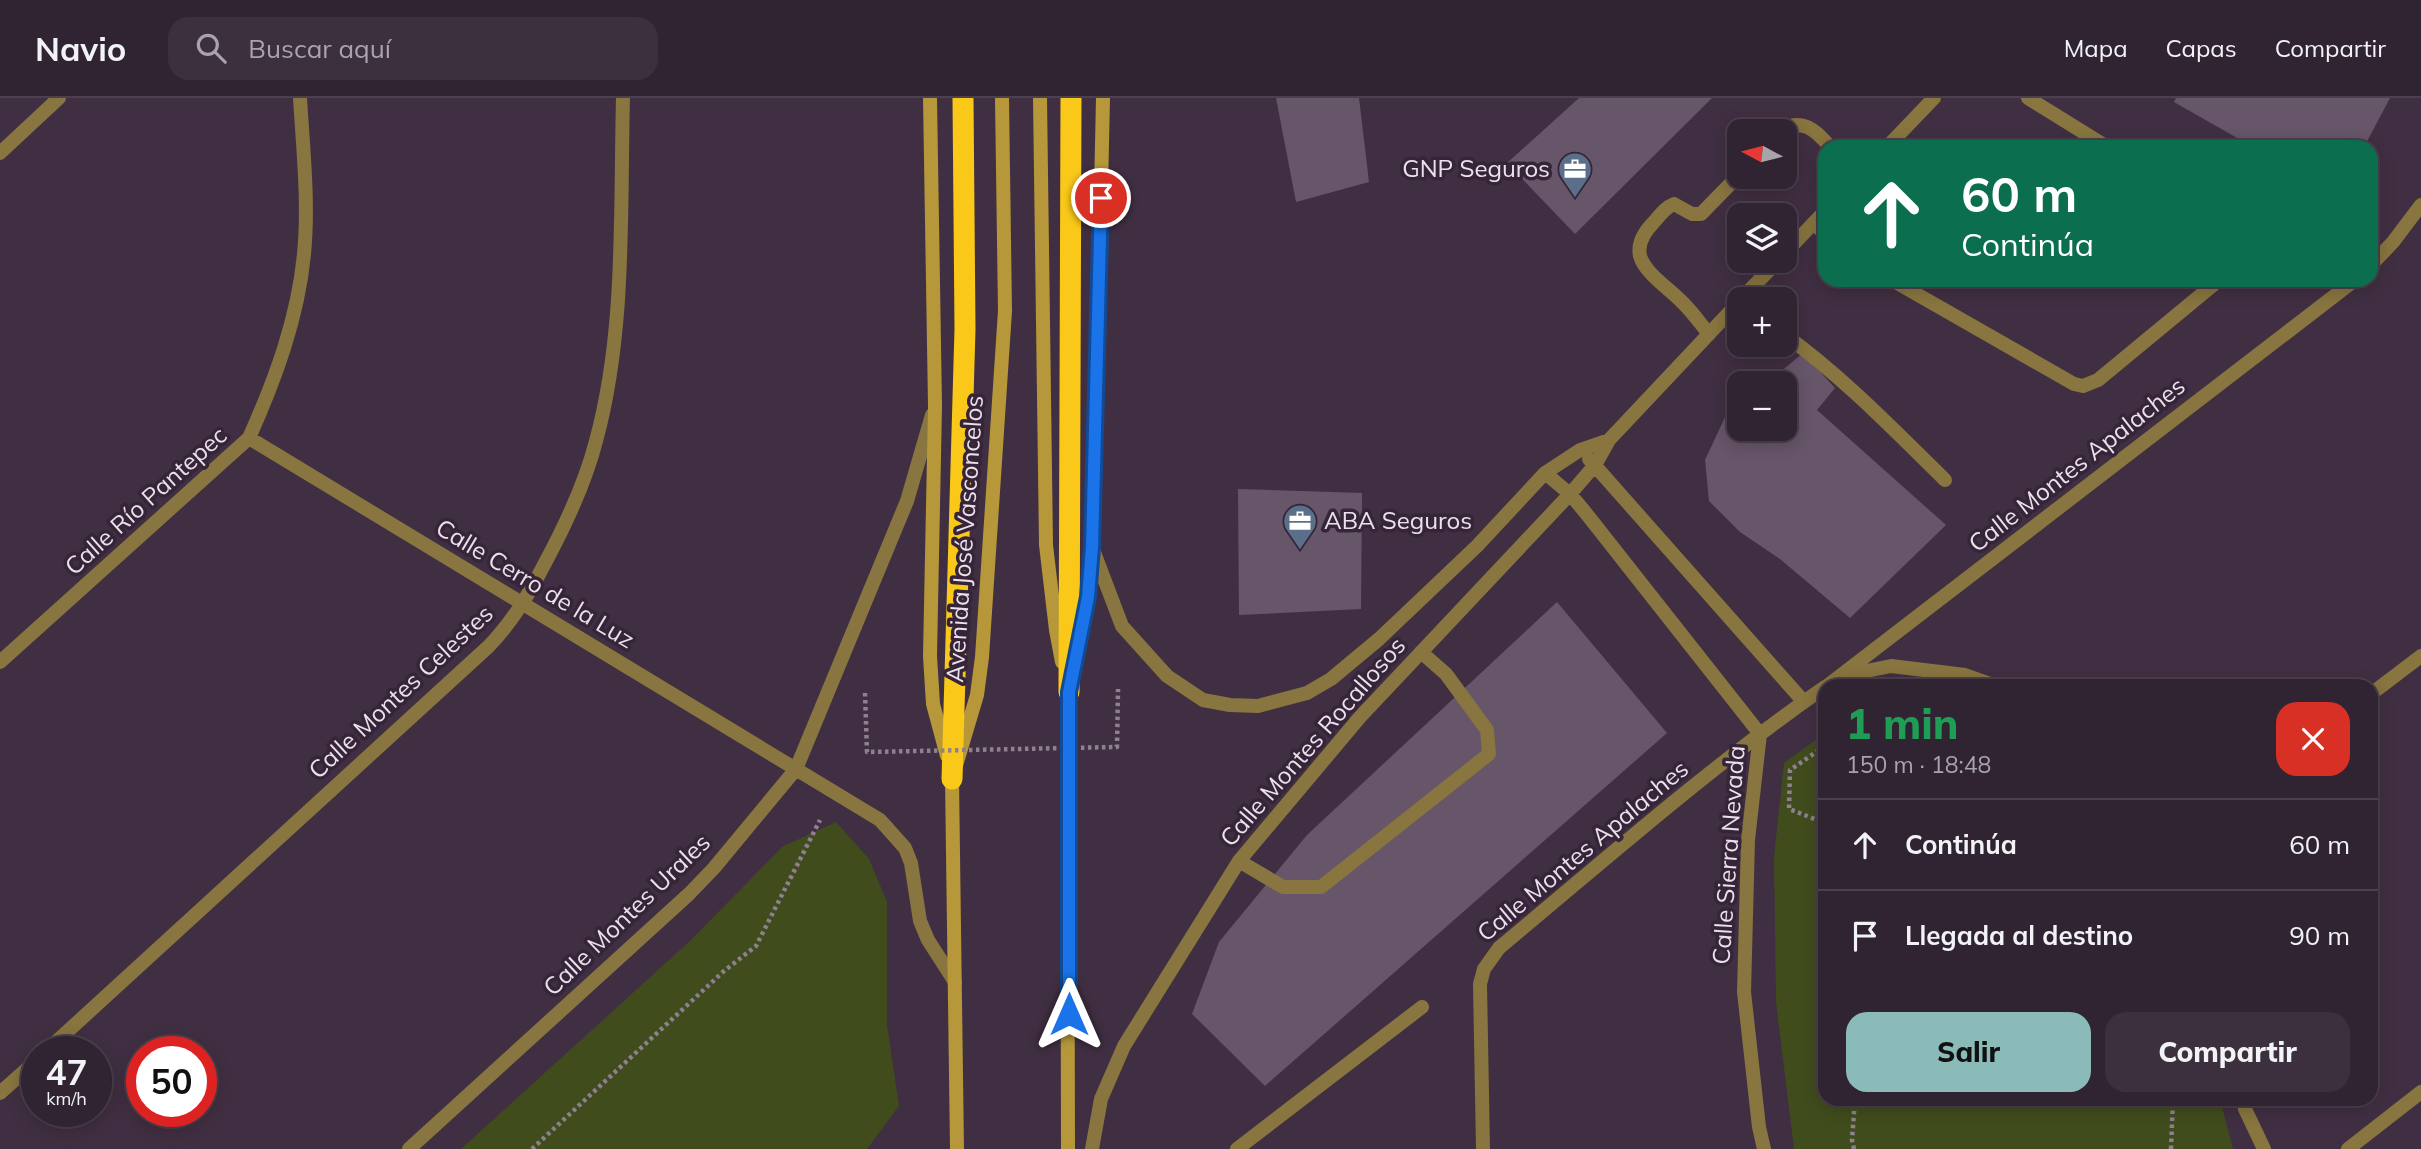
<!DOCTYPE html>
<html lang="es">
<head>
<meta charset="utf-8">
<style>
	body { margin:0; font-family:Mulish,sans-serif; background:#3c2f3e; color:#f1f3f6; height:100vh; display:flex; flex-direction:column; font-size:26px; white-space:nowrap }
	* { box-sizing:border-box; margin:0 }
	p { font-size:23px; color:#a8a4ac }
	.icon { flex:none; width:38px; height:38px; fill:none; stroke:currentColor; stroke-width:2; stroke-linecap:round; stroke-linejoin:round }
	.map { position:relative; flex:1; overflow:hidden }
	.sheet { position:absolute; left:1818px; top:581px; width:560px; height:427px; display:flex; flex-direction:column; background:#302332; border-radius:21px; box-shadow:0 4px 18px #0003,0 0 0 2px #4b404d }
	.sheet>* { flex:none }
	.guide { position:absolute; left:1818px; top:42px; width:560px; height:147px; border-radius:21px; box-shadow:0 4px 18px #0003,0 0 0 2px #4b404d; background:#0b6e4f; color:#fff; overflow:hidden }
	.needle { width:46px; rotate:277deg }
	.controls { position:absolute; left:1727px; top:21px; display:grid; gap:14px }
	.controls a { display:grid; place-items:center; width:70px; height:70px; border-radius:14px; background:#302332; box-shadow:0 4px 18px #0003,0 0 0 2px #4b404d; font-size:35px }
	.speed { position:absolute; left:21px; top:938px; display:flex; gap:14px; font-size:35px; font-weight:700; text-align:center }
	.speed>* { display:grid; place-content:center; width:91px; height:91px; border-radius:50%; background:#302332; box-shadow:0 4px 18px #0003,0 0 0 2px #4b404d; line-height:1 }
	.speed small { font-size:18px; font-weight:400 }
	.speed .limit { border:10px solid #d22; background:#fff; color:#111 }
	.pin { position:absolute; display:grid; place-items:center; width:60px; height:60px; color:#fff; margin:-30px; border:4px solid #fff; border-radius:50%; box-shadow:0 2px 7px #0007 }
	.me { position:absolute; width:77px; margin:-38px; rotate:0deg; stroke-linejoin:round; filter:drop-shadow(0 0 5px #0008) }
	.turn { display:flex; align-items:center; gap:24px; height:147px; padding:0 28px; font-size:32px }
	.turn .icon { width:91px; height:91px; stroke-width:2.5 }
	.turn b { display:block; font-size:49px; line-height:60px }
	.round { display:grid; place-items:center; flex:none; width:74px; height:74px; border-radius:21px; background:#3c2f3e }
	.overview { display:flex; align-items:center; justify-content:space-between; height:119px; padding:0 28px }
	h1 { font-size:42px; font-weight:800; line-height:52px; color:#1e9e55 }
	.cta { display:flex; gap:14px; margin-top:auto; padding:14px 28px }
	.cta a { flex:1; height:80px; border-radius:21px; background:#8bbbb9; color:#111; font-size:28px; font-weight:800; line-height:80px; text-align:center }
	.cta a+a { background:#3c2f3e; color:#f1f3f6 }
	ul { padding:0; list-style:none }
	li { display:flex; align-items:center; gap:21px; height:91px; padding:0 28px; border-top:2px solid #4b404d }
	li div { flex:1 }
	li b { display:block; font-size:26px }
	li em { font-style:normal }
	header { display:flex; align-items:center; gap:42px; box-sizing:border-box; height:98px; padding:0 35px; background:#302332; border-bottom:2px solid #4b404d }
	header strong { font-size:33px }
	nav { display:flex; gap:38px; margin-inline-start:auto; font-size:24px }
	.search { width:490px; height:63px; background:#3c2f3e; display:flex; align-items:center; gap:18px; box-sizing:border-box; padding:0 24px; border-radius:21px; color:#a8a4ac; font-size:26px }
	.map>svg:first-child { display:block }
</style>
</head>
<body>
<header>
<strong>Navio</strong>
<div class="search"><svg class="icon" aria-label="search" viewBox="0 0 24 24"><circle cx="10" cy="10" r="6"/><path d="M15 15l6 6"/></svg>Buscar aquí</div>
<nav><a>Mapa</a><a>Capas</a><a>Compartir</a></nav>
</header>
<div class="map">
<svg width="2421" height="1051" viewBox="0 0 2421 1051">
	<rect width="100%" height="100%" fill="#402f42"/>
	<path fill="#414c1d" d="M1825,635V1001H2220L2233,1051H1794L1776,904L1774,759L1784,665Z
		M836,724L869,761L887,804V927L899,1008L867,1051H461L691,842L782,749Z"/>
	<path fill="#675569" d="M1276,0H1359L1369,84L1296,104Z
		M1579,0H1712L1575,136L1507,65Z
		M2176,0H2390L2364,49H2253L2174,4Z
		M1803,255L1835,290L1817,312L1946,427L1850,520L1780,461L1740,434L1709,403L1705,362L1726,317L1740,306V331H1785V285H1767Z
		M1238,391L1362,395L1361,511L1239,517Z
		M1557,504L1667,635L1265,988L1192,916L1219,844L1307,737Z"/>
	<g fill="none" stroke-linecap="round" stroke-linejoin="round">
		<path stroke="#8e8090" stroke-width="4.5" stroke-dasharray="3.5 3.5" stroke-linecap="butt" d="M1825,648L1790,672L1789,711L1825,725
			M532,1051L724,873L756,848L820,722
			M1854,1051L1852,1042L1855,1001
			M2171,1051L2173,1001"/>
		<path stroke="#88753f" stroke-width="14" d="M2028,0L2107,49
			M1780,33C1802,19 1816,32 1830,49
			M1813,126L1825,135
			M1892,182L2074,286L2083,288L2098,282L2219,182
			M1709,236C1700,225 1691,212 1680,202C1668,190 1645,175 1640,158C1637,144 1645,133 1654,124C1660,117 1666,109 1674,106L1692,116H1701L1740,76
			M1785,237C1843,279 1894,332 1945,382
			M1239,763L1283,789H1321L1489,656L1487,632L1446,576L1421,554"/>
		<path stroke="#88753f" stroke-width="14" d="M1887,49L1934,0
			M0,55L59,0
			M1785,155L1825,113
			M2371,167L2393,144L2421,107
			M1741,201L1778,163
			M249,340L880,722L905,750L911,765L920,823L928,842L955,884
			M1589,361L1804,604
			M1545,375L1570,396L1585,414L1760,636L1748,742L1744,894L1759,1029L1764,1051
			M1092,449L1122,528L1167,578L1203,602L1230,607L1258,608L1307,595L1331,581L1379,541L1477,448L1545,375L1580,352L1609,342
			M0,564L249,340C275,282 298,220 304,156C309,106 303,50 300,0
			M1847,577L1891,568L1965,577L1996,588
			M1827,588L2355,182
			M2371,596L2421,558
			M45,954L489,548C513,523 529,496 545,465C566,426 585,386 596,343C626,233 620,113 623,0
			M0,995L37,962
			M2244,1001L2245,1011L2264,1051
			M409,1051L689,796L714,770L796,671L907,403L932,317
			M1092,1051L1101,1001L1124,948L1239,763L1360,619L1570,396L1595,367L1609,342L1740,203
			M1237,1051L1422,909
			M1483,1051L1480,886L1484,871L1499,850C1606,761 1711,668 1825,589
			M2348,1051L2421,994"/>
		<path stroke="#b6973a" stroke-width="14" d="M930,0L935,308L930,558L933,606L947,658
			M1040,0L1046,447L1056,532L1062,564
			M1076,558L1088,499L1094,413L1103,0
			M1067,587L1068,1051
			M957,1051L952,681L977,597L982,559L1005,213L1002,0"/>
		<path stroke="#fac819" stroke-width="21" d="M1069,594L1071,0
			M952,681L965,231L963,0"/>
		<path stroke="#8e8090" stroke-width="4.5" stroke-dasharray="3.5 3.5" stroke-linecap="butt" d="M865,595L867,654L1117,649L1118,591"/>
	</g>
	<g fill="none" stroke-linecap="round" stroke-linejoin="round">
		<g stroke="#114b97" stroke-width="18">
			<path id="route" d="M1069,916V594L1088,499L1092,449L1101,100"/>
		</g>
		<use href="#route" stroke="#1a73e8" stroke-width="12"/>
	</g>
	<defs>
		<g id="office-pin" transform="scale(1.75)"><path d="M0 17L-7.5 6A9.5 9.5 0 1 1 7.5 6Z" fill="#5c6f8a" stroke="#362538"/><path d="M-6-3h4V-5.5h4V-3h4V5H-6ZM-1-4.5V-3h2v-1.5ZM-6 0V1H6V0Z" fill="#fff"/></g>
	</defs>
	<g fill-rule="evenodd">
		<use href="#office-pin" x="1575" y="71"/>
		<use href="#office-pin" x="1300" y="423"/>
	</g>
	<g text-anchor="middle" stroke-width="7" stroke-linejoin="round" paint-order="stroke">
		<g font-size="24" fill="#ebe0ec" stroke="#362538" text-anchor="end">
			<text x="1550" y="79">GNP Seguros</text>
			<text x="1324" y="431" text-anchor="start">ABA Seguros</text>
		</g>
		<g font-size="24" fill="#ebe0ec" stroke="#362538">
			<text transform="translate(2077 367) rotate(-38)" y="8">Calle Montes Apalaches</text>
			<text transform="translate(146 403) rotate(-42)" y="8">Calle Río Pantepec</text>
			<text transform="translate(965 441) rotate(-86)" y="8">Avenida José Vasconcelos</text>
			<text transform="translate(535 486) rotate(31)" y="8">Calle Cerro de la Luz</text>
			<text transform="translate(401 594) rotate(-43)" y="8">Calle Montes Celestes</text>
			<text transform="translate(1313 644) rotate(-49)" y="8">Calle Montes Rocallosos</text>
			<text transform="translate(1583 753) rotate(-40)" y="8">Calle Montes Apalaches</text>
			<text transform="translate(1729 757) rotate(-86)" y="8">Calle Sierra Nevada</text>
			<text transform="translate(627 817) rotate(-44)" y="8">Calle Montes Urales</text>
		</g>
	</g>
</svg>
<div class="controls">
<a><svg class="needle" viewBox="-14 -14 28 28"><path d="M0-13l5 13h-10z" fill="#e53935"/><path d="M0 13l5-13h-10z" fill="#a8a4ac"/></svg></a>
<a><svg class="icon" aria-label="layers" viewBox="0 0 24 24"><path d="M12 4l9 5-9 5-9-5zM3 14l9 5 9-5"/></svg></a>
<a>+</a>
<a>−</a>
</div>
<div class="speed"><div>47<small>km/h</small></div><div class="limit">50</div></div>
<div class="pin" style="left:1101px;top:100px;background:#d93025"><svg class="icon" aria-label="arrive" viewBox="0 0 24 24"><path d="M6 21V4h12l-3 4 3 4H6"/></svg></div>
<svg class="me" style="left:1069px;top:916px" viewBox="-20 -20 40 40"><path d="M0-17L14 15 0 8-14 15z" fill="#1a73e8" stroke="#fff" stroke-width="4"/></svg>
<div class="guide">
<div class="turn"><svg class="icon" aria-label="ahead" viewBox="0 0 24 24"><path d="M12 20V5M6 11l6-6 6 6"/></svg><div><b>60 m</b>Continúa</div></div>
</div>
<section class="sheet">
<div class="overview"><div><h1>1 min</h1><p>150 m · 18:48</p></div><a class="round" style="background:#d93025;color:#fff"><svg class="icon" aria-label="close" viewBox="0 0 24 24"><path d="M6 6l12 12M18 6L6 18"/></svg></a></div>
<ul>
<li><svg class="icon" aria-label="ahead" viewBox="0 0 24 24"><path d="M12 20V5M6 11l6-6 6 6"/></svg><div><b>Continúa</b></div><em>60 m</em></li>
<li><svg class="icon" aria-label="arrive" viewBox="0 0 24 24"><path d="M6 21V4h12l-3 4 3 4H6"/></svg><div><b>Llegada al destino</b></div><em>90 m</em></li>
</ul>
<div class="cta"><a>Salir</a><a>Compartir</a></div>
</section>
</div>
</body>
</html>
